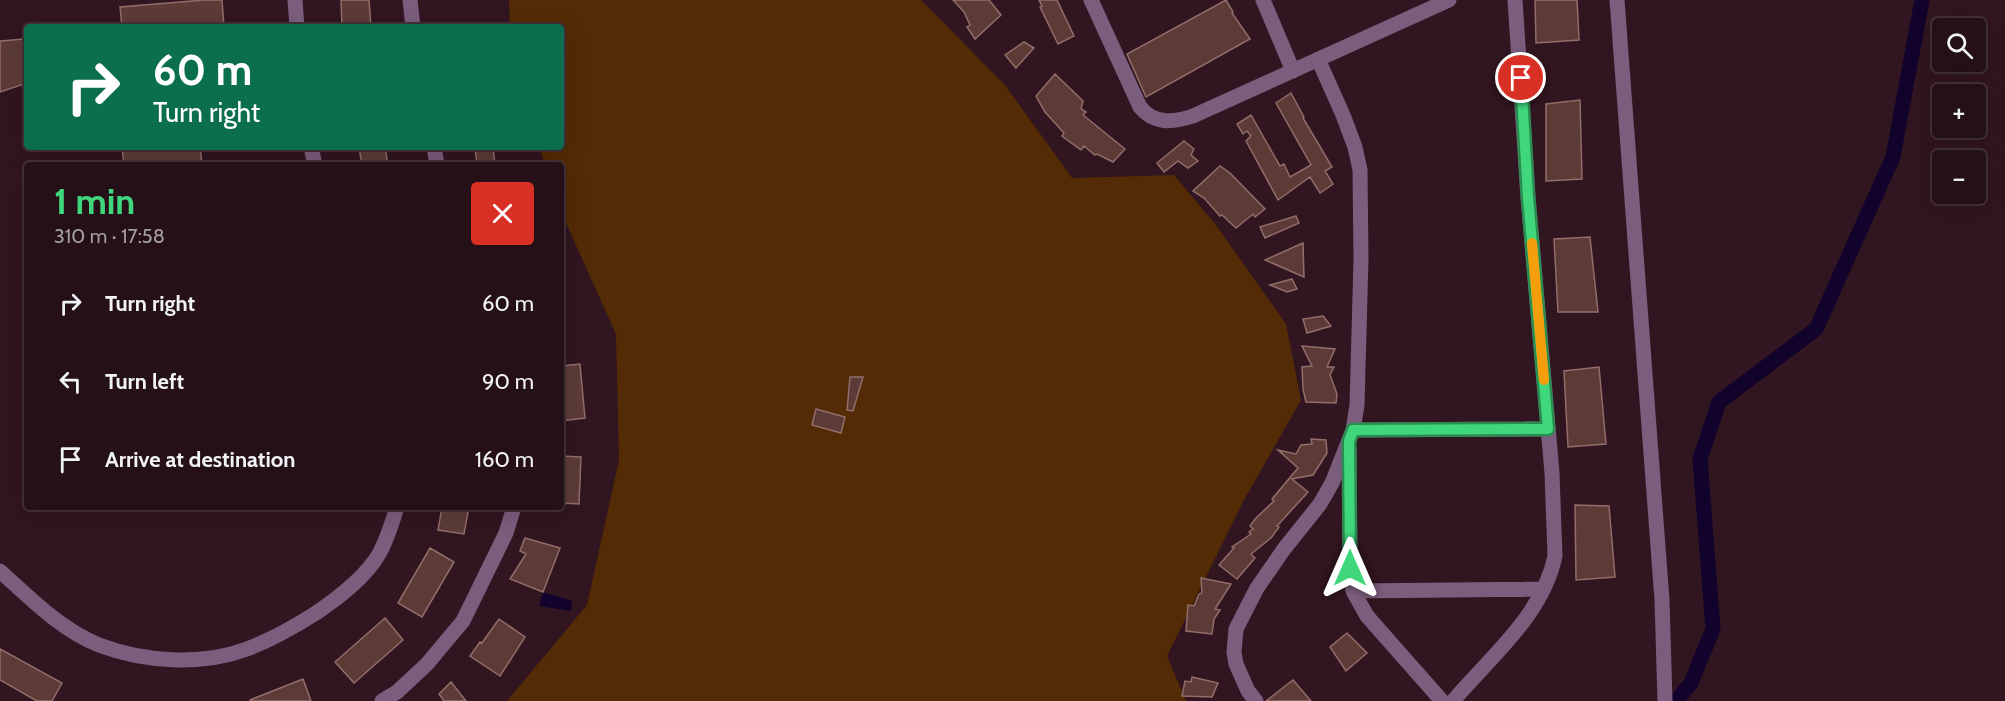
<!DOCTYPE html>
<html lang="en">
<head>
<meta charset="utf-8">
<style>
	body { margin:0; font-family:Cabin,sans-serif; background:#2d1921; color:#f1f3f6; height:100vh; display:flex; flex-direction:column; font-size:22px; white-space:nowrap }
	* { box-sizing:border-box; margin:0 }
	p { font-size:20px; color:#a39da2 }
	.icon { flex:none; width:33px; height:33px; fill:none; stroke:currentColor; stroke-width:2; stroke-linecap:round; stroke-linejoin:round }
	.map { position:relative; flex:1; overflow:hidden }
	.panel { position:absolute; left:24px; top:162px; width:540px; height:348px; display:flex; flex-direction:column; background:#251018; border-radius:6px; box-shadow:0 6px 24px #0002,0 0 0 2px #423037 }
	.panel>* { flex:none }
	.hud { position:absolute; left:24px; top:24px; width:540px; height:126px; border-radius:6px; box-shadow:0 6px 24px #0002,0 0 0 2px #423037; background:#0b6e4f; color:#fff; overflow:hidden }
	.buttons { position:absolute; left:1932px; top:18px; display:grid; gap:12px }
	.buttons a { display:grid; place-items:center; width:54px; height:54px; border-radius:6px; background:#251018; box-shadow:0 6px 24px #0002,0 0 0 2px #423037; font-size:30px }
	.pin { position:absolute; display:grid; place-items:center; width:51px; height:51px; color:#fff; margin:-26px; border:3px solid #fff; border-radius:50%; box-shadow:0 2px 6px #0007 }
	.me { position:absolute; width:66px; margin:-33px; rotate:0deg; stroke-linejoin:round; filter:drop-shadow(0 0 4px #0008) }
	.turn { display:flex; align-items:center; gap:21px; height:126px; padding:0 30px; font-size:27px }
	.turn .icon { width:78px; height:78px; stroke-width:2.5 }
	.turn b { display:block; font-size:42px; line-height:51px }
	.round { display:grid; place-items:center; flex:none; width:63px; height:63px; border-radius:6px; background:#2d1921 }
	.summary { display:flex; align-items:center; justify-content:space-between; height:102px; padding:0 30px }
	h1 { font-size:36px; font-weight:700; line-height:45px; color:#40d77c }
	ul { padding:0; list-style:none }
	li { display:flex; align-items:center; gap:18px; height:78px; padding:0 30px }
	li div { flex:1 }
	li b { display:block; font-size:22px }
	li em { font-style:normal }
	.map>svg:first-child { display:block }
</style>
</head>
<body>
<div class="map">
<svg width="2005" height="701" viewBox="0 0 2005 701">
	<rect width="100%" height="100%" fill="#311520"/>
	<path fill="#532b05" d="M509,0H921L1005,85L1072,178L1174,175L1216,225L1286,324L1301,400L1244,500L1167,656L1186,701H507L587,605L619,460L616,334L561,212V165H545L539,147H561V27H510Z"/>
	<path fill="#11032c" d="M543,592L572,601L571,611L539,606Z"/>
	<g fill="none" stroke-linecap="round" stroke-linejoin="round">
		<path stroke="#11032c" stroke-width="15" d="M1676,701L1691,683L1713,629L1700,459L1719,402L1816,329L1893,157L1922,0"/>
	</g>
	<path fill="#5c3b37" stroke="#926d69" stroke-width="1.5" d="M204,0H222L224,27H122L120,7Z
		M341,0H369L371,27H342Z
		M953,0H989L1001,15L975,39L967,27L970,25L964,12Z
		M1039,0H1057L1074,36L1058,44L1040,7L1042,6Z
		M1226,0L1233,12L1232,13L1250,39L1146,97L1127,54Z
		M1535,0H1577L1579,40L1536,43Z
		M24,39L27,83L0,92V41Z
		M1024,42L1034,48L1016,68L1005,55Z
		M1055,74L1083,101L1081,109L1086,112L1083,115L1125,149L1113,162L1097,154L1095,155L1084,146L1081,150L1062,136L1064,133L1045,112L1036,96Z
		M1291,93L1304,117L1303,118L1332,167L1325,171L1333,184L1320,193L1310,177L1278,200L1246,141L1251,136L1247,131L1243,134L1237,124L1251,115L1280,166L1284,164L1290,177L1311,165L1276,103Z
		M1580,100L1582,179L1546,181V104Z
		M1184,141L1194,149L1191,155L1198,161L1188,168L1178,161L1164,172L1157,163Z
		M122,147H200L202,165H124Z
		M359,147H385L388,165H362Z
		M475,147H493L495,165H477Z
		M1220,166L1230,173L1265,209L1255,217L1253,214L1236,228L1222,215L1220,216L1204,198L1193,191Z
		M1296,216L1299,223L1265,238L1260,227Z
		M1590,237L1598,312H1558L1554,239Z
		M1303,243L1304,277L1265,260Z
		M1292,279L1297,289L1287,292L1270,285Z
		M1323,316L1331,326L1307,333L1303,319Z
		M1302,346L1335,349L1327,367H1334L1330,375L1337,394L1336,403L1306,402L1303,389L1302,367L1312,366Z
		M580,364L585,418L561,421V366Z
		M1599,367L1606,444L1568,447L1564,371Z
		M850,377H863L853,411L847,410Z
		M816,409L845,417L841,433L812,425Z
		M1311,439L1326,440L1327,453L1313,475L1292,479L1308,492L1277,526L1279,527L1271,538L1251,554L1255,558L1237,579L1219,565L1234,548L1232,547L1251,534L1249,532L1253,529L1250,526L1256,518L1274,501L1272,499L1298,468L1278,450L1296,454L1301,445L1312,444Z
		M561,456L581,457L579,504L561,503Z
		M1575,505L1609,506L1615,577L1576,580Z
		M442,507H469L464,534L438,530Z
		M525,538L560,548L543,592L510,579L526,554L520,551Z
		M430,548L454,562L422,617L398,603Z
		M1201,578L1231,584L1215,609L1220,610L1214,619L1212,634L1186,631L1188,605L1194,606L1199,594L1202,593Z
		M385,618L403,640L354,683L335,662Z
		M499,619L525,637L500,676L470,656L480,642L482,643Z
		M1347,633L1367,653L1346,671L1330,647Z
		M0,649L62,683L52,701H37L0,680Z
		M1192,677L1218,683L1212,697L1182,696L1185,681L1191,682Z
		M303,679L311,701H250V700Z
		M1293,680L1311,701H1266Z
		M451,682L466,701H444L439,694Z"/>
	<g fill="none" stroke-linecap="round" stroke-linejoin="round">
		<path stroke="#7b5d7d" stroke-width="15" d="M295,0L297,27
			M410,0L413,27
			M1091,0L1140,107C1154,124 1172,123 1193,116L1449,0
			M1263,0L1293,71
			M1617,0L1662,600L1665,701
			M311,147L315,165
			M434,147L437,165
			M1353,430L1548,429
			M1349,448L1350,569L1353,591L1367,616L1442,701
			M0,571C30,598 61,630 99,645C144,662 201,666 247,649C271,640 294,627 316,613C338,598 365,578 379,554C387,540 392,523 397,507
			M1353,591L1543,589
			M382,701L397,692L427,664L463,621L506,533L514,507
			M1256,701L1248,691L1236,664L1234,652L1236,629L1257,588L1284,549L1320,504L1332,483L1353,430L1357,405L1361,259L1360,170L1355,147L1343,115L1318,59
			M1453,701C1490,657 1543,615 1555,556L1552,473L1528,197L1515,0"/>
	</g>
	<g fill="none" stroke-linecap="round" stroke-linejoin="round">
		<g stroke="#2a8c51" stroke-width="15">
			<path id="route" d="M1350,568L1349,441L1353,430L1548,429L1528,197L1521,78"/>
		</g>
		<use href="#route" stroke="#40d77c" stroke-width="10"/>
		<path stroke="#f59e0b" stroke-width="10" d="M1532,243L1544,380"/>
	</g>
</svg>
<div class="buttons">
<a><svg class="icon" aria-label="search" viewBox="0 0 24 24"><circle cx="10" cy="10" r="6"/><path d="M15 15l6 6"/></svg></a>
<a>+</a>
<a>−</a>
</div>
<div class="pin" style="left:1521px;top:78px;background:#d93025"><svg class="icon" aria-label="arrive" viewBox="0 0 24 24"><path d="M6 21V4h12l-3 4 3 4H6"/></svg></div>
<svg class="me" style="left:1350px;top:568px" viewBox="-20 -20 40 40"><path d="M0-17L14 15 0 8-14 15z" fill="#40d77c" stroke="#fff" stroke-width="4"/></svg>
<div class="hud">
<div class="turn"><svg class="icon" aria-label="right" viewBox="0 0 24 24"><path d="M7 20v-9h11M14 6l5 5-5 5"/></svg><div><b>60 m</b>Turn right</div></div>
</div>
<section class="panel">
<div class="summary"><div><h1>1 min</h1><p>310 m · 17:58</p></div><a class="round" style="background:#d93025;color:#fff"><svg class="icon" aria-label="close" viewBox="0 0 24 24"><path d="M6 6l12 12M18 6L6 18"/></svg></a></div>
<ul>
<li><svg class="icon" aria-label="right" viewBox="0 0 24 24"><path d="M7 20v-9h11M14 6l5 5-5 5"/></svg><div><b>Turn right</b></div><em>60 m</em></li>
<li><svg class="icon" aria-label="left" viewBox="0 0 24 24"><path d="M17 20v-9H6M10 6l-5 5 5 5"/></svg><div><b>Turn left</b></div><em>90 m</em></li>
<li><svg class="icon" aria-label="arrive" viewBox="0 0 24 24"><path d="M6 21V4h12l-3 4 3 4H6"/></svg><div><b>Arrive at destination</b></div><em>160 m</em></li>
</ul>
</section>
</div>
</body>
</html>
